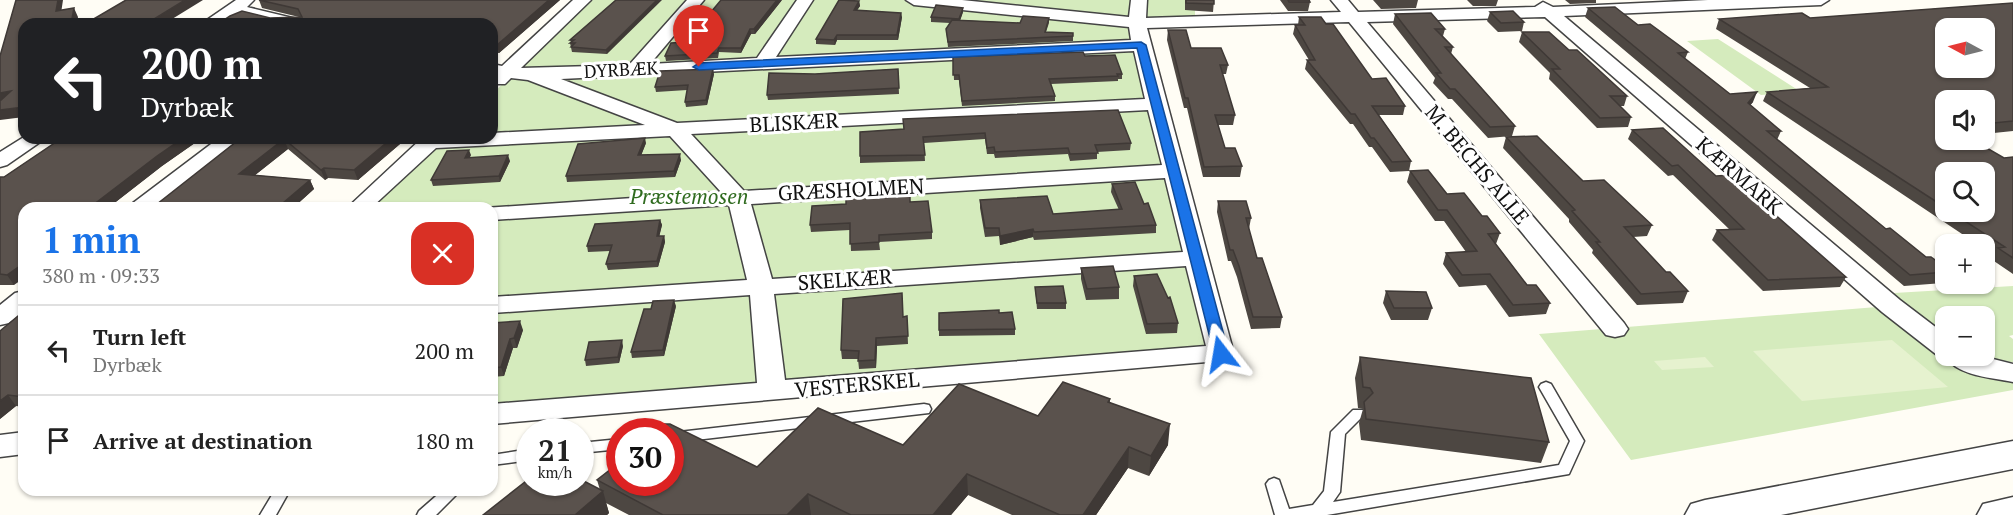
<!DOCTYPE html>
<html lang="en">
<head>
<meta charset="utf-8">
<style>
	body { margin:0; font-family:"PT Serif",serif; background:#f2f2f2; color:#222; height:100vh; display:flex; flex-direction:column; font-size:22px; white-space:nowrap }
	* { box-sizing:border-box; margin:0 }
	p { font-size:20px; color:#767676 }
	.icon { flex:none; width:33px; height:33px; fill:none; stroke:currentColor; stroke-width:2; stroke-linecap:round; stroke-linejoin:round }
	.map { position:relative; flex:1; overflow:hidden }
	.side { position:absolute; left:18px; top:202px; width:480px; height:294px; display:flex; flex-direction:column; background:#fff; border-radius:18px; box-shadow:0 2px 4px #0004 }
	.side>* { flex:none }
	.top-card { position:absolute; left:18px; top:18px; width:480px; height:126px; border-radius:18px; box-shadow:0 2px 4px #0004; background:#202124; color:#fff; overflow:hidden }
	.needle { width:39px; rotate:277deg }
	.tools { position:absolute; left:1935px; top:18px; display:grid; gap:12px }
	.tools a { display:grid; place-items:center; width:60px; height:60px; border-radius:12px; background:#fff; box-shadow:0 2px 4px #0004; font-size:30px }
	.speed { position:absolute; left:516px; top:418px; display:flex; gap:12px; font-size:30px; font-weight:700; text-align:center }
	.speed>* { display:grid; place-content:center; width:78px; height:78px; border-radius:50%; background:#fff; box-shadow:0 2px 4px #0004; line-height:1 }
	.speed small { font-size:15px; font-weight:400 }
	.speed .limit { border:9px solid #d22; background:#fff; color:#111 }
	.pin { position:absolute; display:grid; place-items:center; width:51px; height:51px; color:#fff; margin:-62px -26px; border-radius:50% 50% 50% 0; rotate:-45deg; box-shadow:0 0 6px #0007 }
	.pin .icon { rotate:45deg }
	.me { position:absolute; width:66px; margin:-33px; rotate:346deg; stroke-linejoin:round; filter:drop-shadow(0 0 4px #0008) }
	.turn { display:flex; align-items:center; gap:21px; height:126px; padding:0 24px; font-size:27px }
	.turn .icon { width:78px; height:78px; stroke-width:2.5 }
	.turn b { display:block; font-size:42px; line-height:51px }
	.round { display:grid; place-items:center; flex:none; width:63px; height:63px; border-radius:18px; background:#f2f2f2 }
	.overview { display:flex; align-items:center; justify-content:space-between; height:102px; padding:0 24px }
	h1 { font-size:36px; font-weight:600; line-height:45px; color:#1a73e8 }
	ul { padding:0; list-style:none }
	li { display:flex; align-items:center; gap:18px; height:90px; padding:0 24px; border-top:2px solid #e0e0e0 }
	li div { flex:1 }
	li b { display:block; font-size:22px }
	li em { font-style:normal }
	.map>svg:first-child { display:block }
</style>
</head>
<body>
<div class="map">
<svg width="2013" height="515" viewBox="0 0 2013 515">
	<rect width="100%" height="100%" fill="#fffdf5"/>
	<path fill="#d5ebbd" d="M592,0H1195V18L1133,19L1207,349L492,412V208H370L445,138H492V94Z
		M1718,39L1801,92L1761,95L1687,41Z
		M2013,286V335L2009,336L2013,339V362H2009L1978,356H1984V316H1946L1945,339L1894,293Z
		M1877,307C1916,340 1960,379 2013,382V390L1631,460L1539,334Z"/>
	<path fill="#e6f2cf" d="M1892,340L1948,387L1802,401L1753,351Z
		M1705,357L1714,367L1662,370L1654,361Z"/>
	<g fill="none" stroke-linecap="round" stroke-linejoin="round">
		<g stroke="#444" stroke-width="3">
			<path id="service" d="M1546,382L1551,384L1584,441L1569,474L1327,515H1275L1266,484L1269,480L1274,478L1279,480L1289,509L1313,505L1324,491L1331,432L1353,410H1363L1365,414L1345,434L1340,492L1333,502L1559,465L1570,441L1539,387L1541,384Z
				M924,404L929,405L931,409L929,413L670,443V433Z
				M620,439V449L580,453V443Z
				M530,449V460L492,465V455Z
				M275,490H290L276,515H260Z
				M443,490H461L436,515H417L419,511Z"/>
		</g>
		<g stroke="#444" stroke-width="3">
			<path id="minor" d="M236,0H254L247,7L301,20L304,24H274L236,15L222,24H201Z
				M573,0H591L521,68L629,65L687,0H704L650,64L757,58L797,0H813L776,57L1131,40L1129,27L914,5L906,0H962L1129,17L1131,0H1147L1146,18L1341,12L1331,0H1348L1358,12L1535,7L1543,2L1553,7L1708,0H1829L1821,5L1564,16L1900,300L1946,335V356H1981L2013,364V382C1994,378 1958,376 1947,358L1937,355L1882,312L1545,17L1367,22L1624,323L1628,329L1624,335L1615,337L1606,335L1349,22L1147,28L1234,354L1230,360L492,424V404L757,383L750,295L492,313V297L747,280L729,205L492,220V208H484L721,192L670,136L436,148L371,208H347L422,138H492V133L645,125L528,80L511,78L505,84H492V64L502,66ZM1134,51L1145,99L677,123L561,79ZM1148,110L1162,165L744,191L691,134ZM1165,178L1183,252L772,279L751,204ZM1186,266L1206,346L785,380L774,294Z
				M24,137L46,138L7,165L0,167V152Z
				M219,138H242L154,208H130L133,203Z
				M24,291V311L9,323L0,325V305L15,293Z
				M24,432V454L0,457V435Z"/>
		</g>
		<g stroke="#444" stroke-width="3">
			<path id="tertiary" d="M2013,441V469L1781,515H1685L1691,504L1705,500Z
				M2013,497V515H1977L1983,504Z"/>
		</g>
		<use href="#service" fill="#fff" fill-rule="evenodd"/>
		<use href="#minor" fill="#fff" fill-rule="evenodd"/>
		<use href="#tertiary" fill="#fff" fill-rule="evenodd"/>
	</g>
	<path fill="#4d4742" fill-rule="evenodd" d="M259,0H560L499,53H492V24H218L270,18L299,17L262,8Z
		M616,0L607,54L572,52L570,43L571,42L570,40Z
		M782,0L755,34H751L741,53L719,52L718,58L666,61L665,56L686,42Z
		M1185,0H1214L1213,12L1185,10Z
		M1280,0H1309L1310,2L1308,11H1288Z
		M1373,0H1418L1416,8L1381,9Z
		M1467,0H1498L1496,6H1473Z
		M1565,0H1596V3L1570,4Z
		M859,1L860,6L857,10L902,17L898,40H837L835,45L816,44V39Z
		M2013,3V131L1984,134V100H1946V140L2004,158L2013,157V274L1991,259L1994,255L1984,249V244H1977L1763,101L1767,92L1810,88L1716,29L1719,19L1810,18ZM1946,172L1984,212H1946Z
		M1588,8L1688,52L1685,59L1730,94L1753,102L1750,105L1781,131L1777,140L1886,229L1926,257L1946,268V280L1943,283L1904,286L1585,17Z
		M963,12L960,20L1020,23L1049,18V23L1046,32L1073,33V41L948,47L946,29L950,23L931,22V17Z
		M1490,12L1524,22L1522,31L1498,32L1487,21Z
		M1395,14L1445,29L1443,36L1453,47L1451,54L1515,126L1512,136L1488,138L1452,99H1448L1433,83L1435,78L1393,24Z
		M1299,17L1326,24L1372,79L1405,106L1403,115H1379L1411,161L1409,171L1390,172L1372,147H1369L1353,124H1350L1305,69L1307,60H1309L1293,34L1295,25H1298Z
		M1168,30L1191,48L1228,65L1226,74H1222L1235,115L1233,125H1218L1225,148L1242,166L1240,177H1203L1187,108H1184L1167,40Z
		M1522,32L1569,50L1627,96L1624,106H1620L1631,117L1628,127L1597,128L1549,79L1550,73L1519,42Z
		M1085,56L1122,74V79H1118V81L1051,84L1055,96V101L962,106L959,80H954L953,57Z
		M898,69L899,94L768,100L767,95L815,74Z
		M714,74L707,105L686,107L685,102L687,90L656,92L655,87Z
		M903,119L1131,143L1130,150L1097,152V159L1070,161L1068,154L995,158L994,154H987L985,139L924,143L925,161L860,163V156L904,129Z
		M1632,130L1716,176L1846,277L1840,287L1763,291L1712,240L1717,230L1729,229L1673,175L1668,176L1628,139Z
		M1506,137L1583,181L1652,225L1647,236L1633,237L1666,272L1688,291L1683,303L1637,305L1592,253L1593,250L1569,222V219L1503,148Z
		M62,138H202L162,166L108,208H24L14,285H0V177H4Z
		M241,138H407L358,180L328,178L325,180L288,149L255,175L310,180L314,189L293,208H152Z
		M646,143L641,155L681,160L675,177L567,182L566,176Z
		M471,155L469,158L510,161L500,182L433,186L431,180Z
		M1410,171L1482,216L1500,233L1496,244L1527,285L1550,303L1546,314L1509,317L1486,285L1459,287L1443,264L1446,253L1466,252L1444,221H1435L1407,182Z
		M1112,184L1144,204L1156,225V233L1034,240L1033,237L1000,245L999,236L985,237L980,208V200L1053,214L1119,210L1111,192Z
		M866,199L910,202L932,232V239L879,242L880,250L851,251L850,230L811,232L810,225L846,204Z
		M1218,201L1251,218L1249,229L1257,258L1282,317L1280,328L1251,329L1237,277L1231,261H1228L1217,212Z
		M660,220L662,225L659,236H664L665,242L658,267L608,270L606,264L610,251L588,252L587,246Z
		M1081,268L1119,287V299L1086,300L1081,279Z
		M1134,276L1178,323L1177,333L1146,334L1133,286Z
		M1035,287L1066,303V309H1037Z
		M1386,291L1432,308L1428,320H1391L1383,303Z
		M676,306L664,356L632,358L631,352Z
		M24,311V407L16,406L0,419Z
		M939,313H999L1015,329V335L939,336Z
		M907,316L908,344L877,346L876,368L859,369L858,359H842L841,350L903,317Z
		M492,323L523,330L517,348H513L504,376L492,377Z
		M623,346L619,363L586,366L585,360Z
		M1360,357L1549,442L1541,463L1361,440L1359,423L1363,409L1358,408L1355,378Z
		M1110,399V402L1168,445L1149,476L1128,468L1096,515H1012L968,495L951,515H629L606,503L609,513L607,515H483L600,490L597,480L757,467L903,445L1038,416Z"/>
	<path fill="#3f3936" d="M58,0H63L60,20L56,11Z
		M185,0H203L164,24H146Z
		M549,0H560L499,53L497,45Z
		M657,0H662L607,54L606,50Z
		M777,0H782L755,34L754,29Z
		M859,1L860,6L854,15V10Z
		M74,8L78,17L77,24H71Z
		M963,8V12L959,24V19Z
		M901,13L902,17L898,40L897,35Z
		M750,29L751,34L741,53V48Z
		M837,35V40L835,45L834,40Z
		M713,69L714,74L707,105L706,100Z
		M11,91L0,104V93Z
		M1757,92L1753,102L1744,113L1748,103Z
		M24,107V117L0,120V110Z
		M183,138H202L162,166L108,208H89L157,156Z
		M392,138H407L358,180L354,170Z
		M645,138L646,143L639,161L638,155Z
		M284,139L288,149L244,184L239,174Z
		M469,150L471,155L467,163L465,158Z
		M680,154L681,160L675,177L674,171Z
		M508,155L510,161L500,182L499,176Z
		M324,168L328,178L325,180L321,170Z
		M310,180L314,189L293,208H277Z
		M660,220L662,225L658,242L657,236Z
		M1033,229V237L1000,245V236Z
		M664,236L665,242L658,267L657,261Z
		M24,263V278L14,285L7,275Z
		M674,300L676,306L664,356L663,350Z
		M520,321L523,330L517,348L514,338Z
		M876,338L877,346L876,368L875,360Z
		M510,339L513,348L504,376L501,367Z
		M622,340L623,346L619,363L618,357Z
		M8,395L16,406L0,419V401Z
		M1170,424L1168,445L1149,476L1151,456Z
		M1129,447L1128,468L1096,515H1083Z
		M967,474L968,495L951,515H933Z
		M603,491L609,513L607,515H575Z
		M808,494L811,515H787Z"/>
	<path fill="#5a524d" stroke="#3f3936" stroke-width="1.5" fill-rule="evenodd" d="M16,0H58L56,11L74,8L71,24H24V107L0,110V101L11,91L0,93V56Z
		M126,0H185L146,24H85Z
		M259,0H549L497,45L492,44V24H218L230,16L242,11L270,18L302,17L298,9Z
		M616,0H657L606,50L571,47L575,43H570L574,40H570Z
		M721,0H777L754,29H750L741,48H719L717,53L665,56L671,43L686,42Z
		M839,0L859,1L854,10L901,13L897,35H837L834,40L816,39Z
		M1186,0H1214V4L1186,3Z
		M1288,0H1309L1310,2H1289Z
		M2013,3V121L1984,124V100H1946V140H1973L2004,158L2013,157V258L1998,248L2005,247L1951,212H1984V172H1946V208L1767,92L1828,87L1719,19L1802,13L1810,18ZM1946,28H1984V68H1946Z
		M936,5L963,8L959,19L931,17Z
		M1615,7L1638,25L1650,24L1688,52L1678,53L1730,94L1757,92L1748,103L1781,131H1767L1886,229L1890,228L1926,257H1931L1946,268V272L1910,275L1588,8Z
		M1513,11L1524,22L1501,23L1490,12Z
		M1431,13L1445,29H1435L1453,47H1445L1515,126L1490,127L1455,89H1450L1436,73H1441L1395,14Z
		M1023,16L1049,18L1045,32L1073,33V36L948,42L946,29L952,20L1020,23Z
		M1299,17H1321L1326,24H1333L1372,79L1386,78L1405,106H1372L1411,161L1392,162L1374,138H1371L1355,114H1351L1307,60H1315L1295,25H1305Z
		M1168,30H1186L1191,48H1221L1228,65H1220L1235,115H1215L1225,148H1235L1242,166L1204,167L1188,98H1185Z
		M1522,32H1549L1569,50H1577L1627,96H1610L1631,117L1600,118L1552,69H1560Z
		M1083,52L1085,56L1115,55L1122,74H1117L1118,76L1049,79L1055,96L962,101L959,75H953V57Z
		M713,69L706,100L685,102L688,85L655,87L660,71Z
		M898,69L899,88L767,95L769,73L815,74Z
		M1118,110L1131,143L1095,145L1098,153L1070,154L1068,148L995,152L994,147L987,148L985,133L923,137L925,155L860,156V132L904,129L903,119Z
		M1663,128L1716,176L1730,175L1846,277L1768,280L1717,230L1744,229L1678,165L1672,166L1632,130Z
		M1537,136L1583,181L1604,180L1652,225L1624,227L1666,272H1670L1688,291L1641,294L1596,242H1600L1572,211L1575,210L1506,137Z
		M62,138H183L157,156L89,208H24V263L7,275L0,274V177H4Z
		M241,138H392L354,170L324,168L321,170L284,139L239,174L310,180L277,208H152Z
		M645,138L638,155L680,154L674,171L566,176L578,144Z
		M469,150L465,158L508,155L499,176L431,180L447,151Z
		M1428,170L1447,194L1464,193L1482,216H1487L1500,233L1488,234L1527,285H1536L1550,303L1513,305L1490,274L1462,275L1446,253L1477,251L1447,210H1438L1410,171Z
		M1135,182L1144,204L1148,203L1156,225L1034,232L1033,229L1000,236L999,228H985L980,200L1047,196L1053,214L1122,209L1112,184Z
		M866,193V199L910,196V202L928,201L932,232L879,235V242L850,244V223L810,225L812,206L846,204V194Z
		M1218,201H1246L1251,218H1246L1257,258H1262L1282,317H1253L1239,266L1233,250H1230Z
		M660,220L657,236H664L657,261L606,264L612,245L587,246L595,224Z
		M1113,266L1119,287L1087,289L1081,268Z
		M1157,274L1168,298L1170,297L1178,323L1147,324L1134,276Z
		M1063,286L1066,303H1037L1035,287Z
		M1386,291L1426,292L1432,308H1394Z
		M902,293L903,317L907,316L908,336L876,338L875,360L858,361L859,351L841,350L843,299Z
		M674,300L663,350L631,352L644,309H651L653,301Z
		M999,310V313L1012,312L1015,329L939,330V313Z
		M24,311V397L8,395L0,401V331Z
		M520,321L514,338L510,339L501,367L492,368V323Z
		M622,340L618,357L585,360L589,342Z
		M1360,357L1531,378L1549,442L1366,419L1364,402L1373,393L1370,388L1363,387Z
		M1063,382L1110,399L1108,402L1170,424L1151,456L1129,447L1083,515H1060L967,474L933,515H851L808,494L787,515H663L597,480L620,462V483H670V432H654L664,424H670L757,467L818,408L903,445L959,384L1038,416Z
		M530,478V483H580V479L603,491L575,515H483Z"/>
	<path fill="#1a73e8" stroke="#114b97" stroke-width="1.5" d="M1141,42L1146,45L1229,354L1221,359L1214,354L1137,48L699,70L693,67L699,63Z"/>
	<g text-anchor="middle" stroke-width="6" stroke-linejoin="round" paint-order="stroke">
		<g font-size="18" fill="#111" stroke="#fff">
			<text transform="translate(621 70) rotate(-3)" y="6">DYRBÆK</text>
		</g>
		<g font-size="21" fill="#111" stroke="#fff">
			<text transform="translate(794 123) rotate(-3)" y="7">BLISKÆR</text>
			<text transform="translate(1477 165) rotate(50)" y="7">M. BECHS ALLE</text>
			<text transform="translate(1739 176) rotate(41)" y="7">KÆRMARK</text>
			<text transform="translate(851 190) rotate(-3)" y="7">GRÆSHOLMEN</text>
			<text transform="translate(845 280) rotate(-4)" y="7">SKELKÆR</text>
			<text transform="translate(857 385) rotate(-5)" y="7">VESTERSKEL</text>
		</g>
		<g font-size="21" font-style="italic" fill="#2f6b1f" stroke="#fff">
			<text x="689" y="204">Præstemosen</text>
		</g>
	</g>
</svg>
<div class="tools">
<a><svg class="needle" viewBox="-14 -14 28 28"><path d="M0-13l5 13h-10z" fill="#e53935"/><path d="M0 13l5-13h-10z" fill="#767676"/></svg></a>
<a><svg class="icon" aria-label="sound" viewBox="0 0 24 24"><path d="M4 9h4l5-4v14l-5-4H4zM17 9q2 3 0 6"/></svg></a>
<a><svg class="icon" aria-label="search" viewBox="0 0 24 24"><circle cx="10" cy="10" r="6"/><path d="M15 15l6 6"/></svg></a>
<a>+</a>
<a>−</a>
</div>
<div class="speed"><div>21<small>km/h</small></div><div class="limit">30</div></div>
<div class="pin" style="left:699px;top:67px;background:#d93025"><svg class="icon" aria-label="arrive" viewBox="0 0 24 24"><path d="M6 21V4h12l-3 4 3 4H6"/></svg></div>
<svg class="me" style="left:1221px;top:354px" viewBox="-20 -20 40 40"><path d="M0-17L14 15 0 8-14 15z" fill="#1a73e8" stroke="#fff" stroke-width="4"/></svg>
<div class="top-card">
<div class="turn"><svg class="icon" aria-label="left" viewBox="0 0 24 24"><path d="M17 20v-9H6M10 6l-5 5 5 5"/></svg><div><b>200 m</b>Dyrbæk</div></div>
</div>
<section class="side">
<div class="overview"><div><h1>1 min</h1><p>380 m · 09:33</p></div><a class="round" style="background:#d93025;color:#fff"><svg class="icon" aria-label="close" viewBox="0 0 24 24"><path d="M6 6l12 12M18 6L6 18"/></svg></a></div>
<ul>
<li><svg class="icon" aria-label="left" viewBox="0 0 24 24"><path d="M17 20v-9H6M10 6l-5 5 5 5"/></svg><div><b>Turn left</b><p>Dyrbæk</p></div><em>200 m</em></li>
<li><svg class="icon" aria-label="arrive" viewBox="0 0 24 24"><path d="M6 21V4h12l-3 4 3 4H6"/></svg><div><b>Arrive at destination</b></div><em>180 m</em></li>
</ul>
</section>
</div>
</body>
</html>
